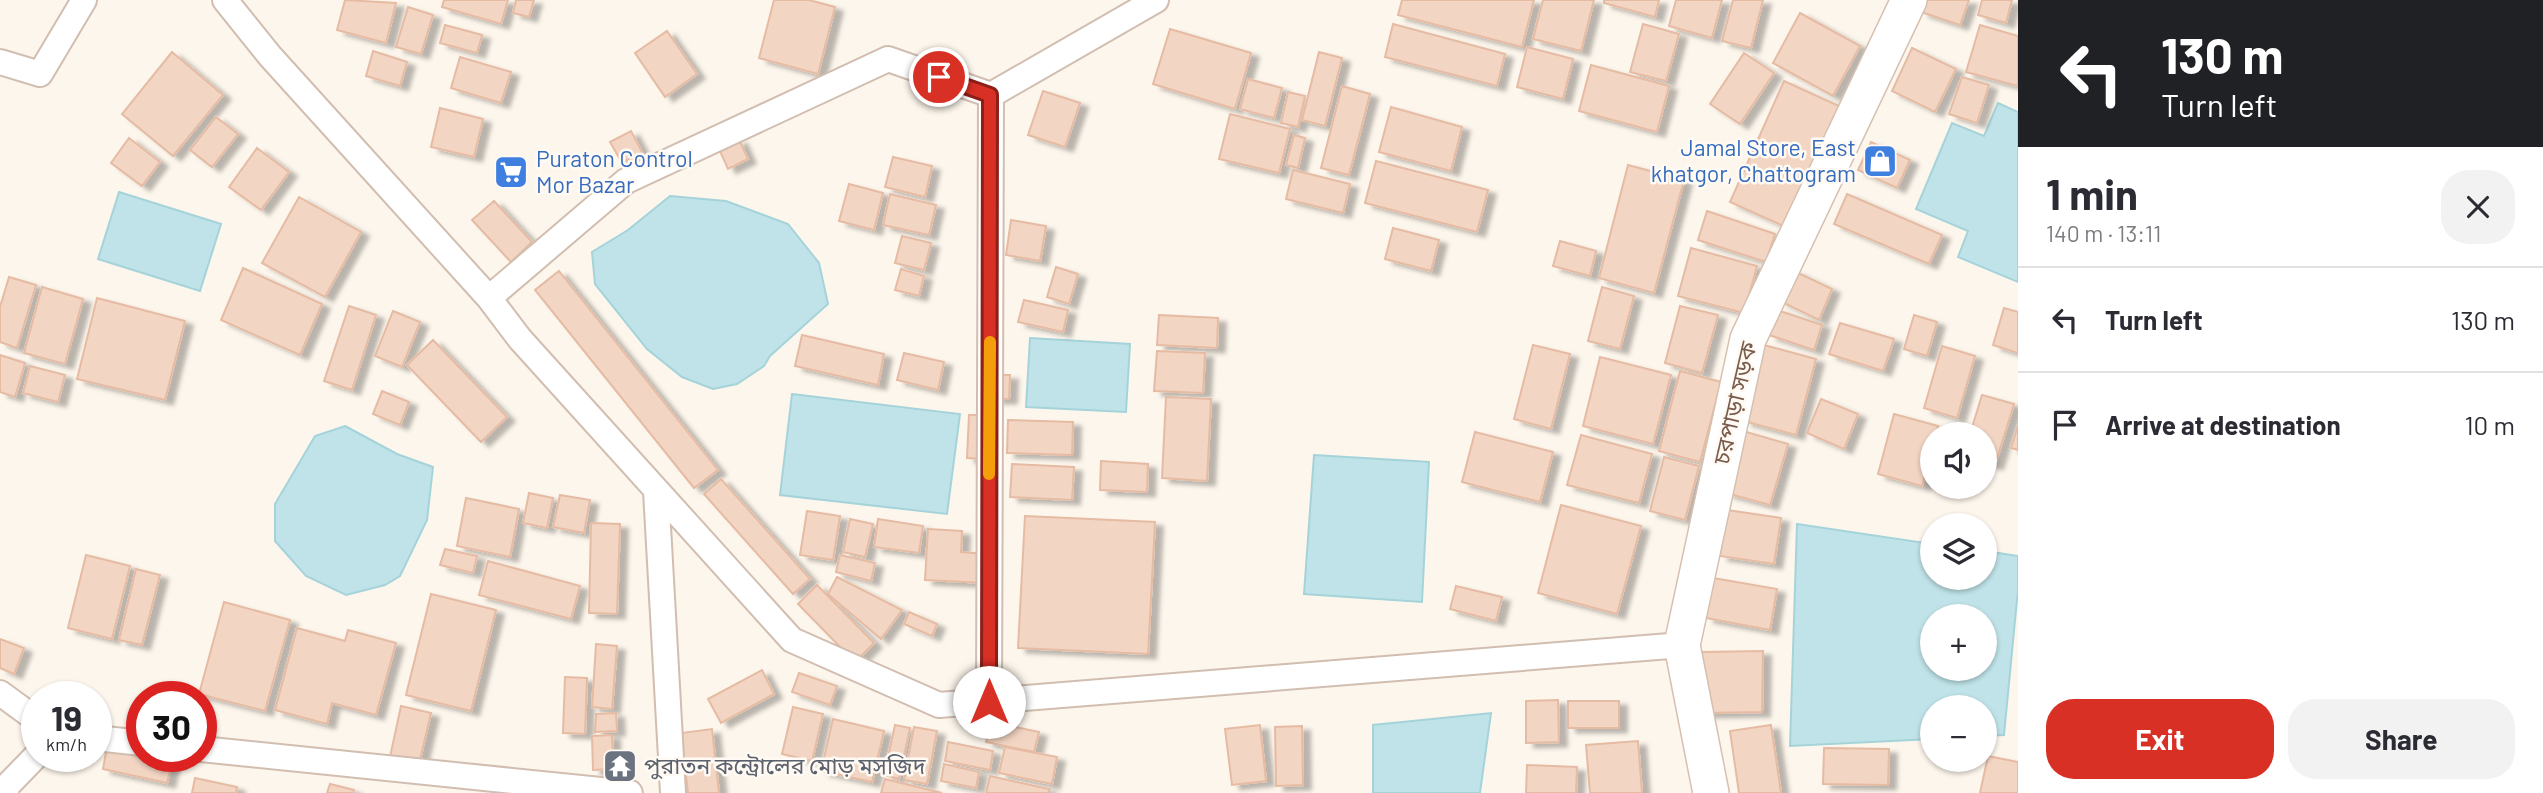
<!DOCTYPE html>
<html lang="en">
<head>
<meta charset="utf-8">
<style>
	body { margin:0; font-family:Barlow,"Noto Sans Bengali",sans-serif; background:#f2f2f3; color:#2b2b33; height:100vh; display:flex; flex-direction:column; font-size:26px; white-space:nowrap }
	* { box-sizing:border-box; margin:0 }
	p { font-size:23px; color:#7c7c81 }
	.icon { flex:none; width:38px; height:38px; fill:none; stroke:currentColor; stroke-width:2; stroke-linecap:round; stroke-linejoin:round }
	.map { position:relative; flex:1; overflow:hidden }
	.panel { display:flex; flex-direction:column; background:#fff; width:525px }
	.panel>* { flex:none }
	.guide { background:#202124; color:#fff; overflow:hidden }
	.controls { position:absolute; left:1920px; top:422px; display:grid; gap:14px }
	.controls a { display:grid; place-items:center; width:77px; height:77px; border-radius:50%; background:#fff; box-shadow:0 2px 5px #0004; font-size:35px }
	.speed { position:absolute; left:21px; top:681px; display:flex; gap:14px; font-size:35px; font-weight:700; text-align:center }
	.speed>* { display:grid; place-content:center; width:91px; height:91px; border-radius:50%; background:#fff; box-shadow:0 2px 5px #0004; line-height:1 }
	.speed small { font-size:18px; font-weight:400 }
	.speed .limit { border:10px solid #d22; background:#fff; color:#111 }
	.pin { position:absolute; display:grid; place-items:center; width:60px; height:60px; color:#fff; margin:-30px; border:4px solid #fff; border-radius:50%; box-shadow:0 2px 7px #0007 }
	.me { position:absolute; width:77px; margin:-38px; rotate:0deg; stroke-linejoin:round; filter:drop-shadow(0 0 5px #0008) }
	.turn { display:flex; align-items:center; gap:24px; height:147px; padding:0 28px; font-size:32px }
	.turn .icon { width:91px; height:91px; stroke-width:2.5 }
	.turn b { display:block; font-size:49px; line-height:60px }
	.round { display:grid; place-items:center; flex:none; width:74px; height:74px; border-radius:28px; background:#f2f2f3 }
	.summary { display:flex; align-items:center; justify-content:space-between; height:119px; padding:0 28px }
	h1 { font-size:42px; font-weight:700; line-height:52px }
	.action { display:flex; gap:14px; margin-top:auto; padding:14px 28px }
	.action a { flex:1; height:80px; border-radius:28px; background:#d93025; color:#fff; font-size:28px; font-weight:700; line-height:80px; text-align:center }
	.action a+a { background:#f2f2f3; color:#2b2b33 }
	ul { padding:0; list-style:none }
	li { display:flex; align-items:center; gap:21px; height:105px; padding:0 28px; border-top:2px solid #e1e1e2 }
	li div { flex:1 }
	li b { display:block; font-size:26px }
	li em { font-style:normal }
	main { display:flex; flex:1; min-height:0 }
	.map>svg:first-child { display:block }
</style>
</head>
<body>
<main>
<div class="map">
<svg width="2018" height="793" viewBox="0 0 2018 793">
	<defs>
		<filter id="shadow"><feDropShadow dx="8" dy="4.5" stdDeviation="2" flood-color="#0004"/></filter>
	</defs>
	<rect width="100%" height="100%" fill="#fdf6ec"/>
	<path fill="#bfe3e8" stroke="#a5d3da" stroke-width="2" fill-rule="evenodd" d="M1998,103L2018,112V282L1958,257L1968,231L1916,209L1952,123L1984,136Z
		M119,192L221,224L200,291L98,259Z
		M670,196L726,201L788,224L819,263L828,304L770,356L764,366L737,384L713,389L682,377L647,349L595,284L592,252L628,230Z
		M1030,338L1130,344L1126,412L1026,407Z
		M792,394L960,414L947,514L780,495Z
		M345,426L397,454L433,467L427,520L400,576L385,585L346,595L306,576L275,541V504L315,436Z
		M1314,455L1429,462L1422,602L1304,594Z
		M1797,524L1932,544V578H1984L1985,551L2018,556V589L2004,735L1985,736L1984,707H1932V739L1790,746ZM1932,616H1984V668H1932Z
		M1491,713L1480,793H1373V725Z"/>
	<path fill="#f3d5c3" stroke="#e6bba3" stroke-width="2" filter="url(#shadow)" d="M345,0L396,3L386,43L337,30Z
		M444,0H508L501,24L442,7Z
		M516,0H534L529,17L513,13Z
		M774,0H809L835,7L818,74L759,58Z
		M1402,0H1534L1522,47L1398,15Z
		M1543,0H1594L1581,51L1533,39Z
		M1604,0H1659L1655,17L1604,3Z
		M1676,0H1722L1712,38L1669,26Z
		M1733,0H1763L1751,48L1722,41Z
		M1925,0H1969L1960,25L1921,12Z
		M1982,0H2012L2006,23L1978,15Z
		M408,7L433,15L421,54L396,47Z
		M1800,13L1860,46L1833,96L1773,63Z
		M1393,24L1505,54L1497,86L1385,57Z
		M1643,24L1679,34L1666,81L1630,72Z
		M445,25L482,35L477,53L440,43Z
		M1980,25L2018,36V86L1966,72Z
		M1170,29L1251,53L1235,109L1153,84Z
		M667,31L697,74L665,97L635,53Z
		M1527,47L1573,59L1563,99L1517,87Z
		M1912,48L1956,69L1935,112L1892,91Z
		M373,51L407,62L400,86L366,76Z
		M172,52L223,95L173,156L122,114Z
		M1319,52L1342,58L1325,126L1302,120Z
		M1744,53L1774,73L1740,124L1710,104Z
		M460,57L511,72L501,103L451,88Z
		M1591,65L1669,86L1657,132L1579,111Z
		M1962,77L1989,85L1977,123L1949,114Z
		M1248,79L1282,88L1274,118L1240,109Z
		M1784,81L1841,107L1788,228L1730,202Z
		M1342,86L1370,94L1349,175L1321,168Z
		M1043,91L1080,103L1065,147L1028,135Z
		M1288,92L1305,96L1298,127L1281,123Z
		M1391,107L1462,127L1451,171L1379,152Z
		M440,108L483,119L474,157L431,147Z
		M1230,114L1290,129L1279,173L1219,159Z
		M216,117L238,134L212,167L190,150Z
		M631,131L642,152L622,163L610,142Z
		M1294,135L1305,138L1298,168L1286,165Z
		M129,138L160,162L142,186L111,163Z
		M739,139L748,159L728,169L719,149Z
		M1871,142L1910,160L1897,188L1858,170Z
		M257,148L289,172L261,210L229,187Z
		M893,157L932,166L925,197L885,187Z
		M1376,161L1488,190L1477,232L1365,203Z
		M1628,165L1684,180L1654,293L1599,278Z
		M1293,170L1350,184L1343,213L1286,199Z
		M849,184L883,193L874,230L839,221Z
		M890,194L936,205L929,235L883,225Z
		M1847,194L1942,235L1929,264L1834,224Z
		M299,197L361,232L325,297L262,263Z
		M494,201L532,242L511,262L472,220Z
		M1707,211L1775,234L1766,262L1698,240Z
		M1011,220L1046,226L1040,261L1006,255Z
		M1393,228L1439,240L1431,271L1385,259Z
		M902,236L931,243L924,270L895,263Z
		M1560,241L1596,251L1590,276L1553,266Z
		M1691,248L1757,266L1744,313L1678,296Z
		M1056,267L1078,274L1069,304L1047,297Z
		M243,268L322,304L300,355L221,320Z
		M901,269L924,276L919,296L895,290Z
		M559,271L718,470L694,488L535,290Z
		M1794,271L1832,289L1819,320L1780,301Z
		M9,277L36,285L17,348L0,342V307Z
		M42,287L83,299L65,364L24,353Z
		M1602,287L1634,296L1620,349L1588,341Z
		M97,298L185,321L165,400L77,379Z
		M1024,300L1068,310L1063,332L1018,322Z
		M349,306L376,315L352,390L324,381Z
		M1680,306L1718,315L1702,373L1665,363Z
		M2004,308L2018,312V353L1993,345Z
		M1777,310L1822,325L1814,350L1769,335Z
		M393,311L420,322L402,367L375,356Z
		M1159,315L1218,318L1217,348L1157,345Z
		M1914,315L1937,322L1927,356L1904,349Z
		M1840,323L1894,339L1883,371L1829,354Z
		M802,335L884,354L878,385L795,366Z
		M433,340L507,417L481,442L407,365Z
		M1533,345L1570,354L1551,429L1514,419Z
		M1764,345L1816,359L1796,435L1744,421Z
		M1942,346L1975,356L1957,418L1924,408Z
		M1157,351L1205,353L1203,393L1154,391Z
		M904,353L944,362L938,390L897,380Z
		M0,355L25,363L15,397L0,392Z
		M1600,357L1671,375L1653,444L1583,426Z
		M30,366L65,375L58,402L23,393Z
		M1680,371L1721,382L1700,462L1659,451Z
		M996,375H1010L1009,399H995Z
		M382,391L409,402L400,425L373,414Z
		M1982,395L2014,404L1995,465L1984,462V434H1970Z
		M1166,397L1211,399L1207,481L1162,478Z
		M1821,399L1858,414L1844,449L1807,433Z
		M1894,414L1938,426L1936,434H1932V448L1922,486L1878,474Z
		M969,415H987L984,459L967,458Z
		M1008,420L1073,422L1072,455L1007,453Z
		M2018,425V450L2011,448Z
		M1743,431L1788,444L1770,505L1726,493Z
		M1475,432L1553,452L1540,502L1462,482Z
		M1581,435L1652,454L1639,503L1567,485Z
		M1664,457L1699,466L1685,520L1650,511Z
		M1101,461L1148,464L1147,492L1100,490Z
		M1012,464L1074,467L1072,500L1010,497Z
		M721,479L810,579L793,594L704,494Z
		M529,493L553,498L547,528L523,523Z
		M560,495L590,500L584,533L553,527Z
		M466,498L519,509L510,557L457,546Z
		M1561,505L1641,526L1617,614L1538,593Z
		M1727,510L1781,518L1774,564L1720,556Z
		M807,511L840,516L833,560L800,555Z
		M1025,516L1155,522L1148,654L1018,648Z
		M850,519L873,524L865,557L843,552Z
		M878,519L923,526L919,553L874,547Z
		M591,523L620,524L617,614L589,613Z
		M928,529L962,531L961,552L987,554L986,583L925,580Z
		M445,549L477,556L473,573L440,565Z
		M86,555L130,566L112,639L68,628Z
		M840,555L875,563L871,581L836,572Z
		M488,561L580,586L571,619L479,595Z
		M136,569L160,575L142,645L119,640Z
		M837,577L902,610L881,639L828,594Z
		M1713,578L1777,589L1770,630L1706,618Z
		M817,585L874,643L855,662L798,604Z
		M1456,586L1502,597L1496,621L1450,609Z
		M431,594L496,610L471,711L406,695Z
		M224,602L290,620L265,711L199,694Z
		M909,612L937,624L932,636L904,624Z
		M297,628L345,641L348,630L396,643L376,715L332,703L327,724L275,710Z
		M0,639L24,648L14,674L0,668Z
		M596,644L617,646L612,709L592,707Z
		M1763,651L1762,712L1703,713L1702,652Z
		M762,670L774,694L721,723L708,699Z
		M799,673L837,686L830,705L792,692Z
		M565,677L587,678L585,734L563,733Z
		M1558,700L1559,742L1526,743V701Z
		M1568,701H1619V728H1568Z
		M401,706L431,713L419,764L390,757Z
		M793,707L823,714L812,761L782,754Z
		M616,713L617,731L595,732L596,714Z
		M833,719L884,731L872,782L821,771Z
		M991,722L1039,732L1034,752L986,742Z
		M895,725L910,728L899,779L884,775Z
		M1260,725L1266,781L1232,785L1225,729Z
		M1771,725L1781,793H1739L1730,731Z
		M1302,726L1303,785L1276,786L1275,727Z
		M914,727L937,731L927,784L904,780Z
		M712,729L719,793H688L681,733Z
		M612,735L613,769L593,770L592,736Z
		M1638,741L1642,793H1590L1586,745Z
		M948,742L993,751L990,770L945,761Z
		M107,747L172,762L167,783L103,769Z
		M1005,747L1057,757L1052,784L999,773Z
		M1824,748L1889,749L1888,785L1823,784Z
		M1988,756L2018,762V793H1980Z
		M944,764L979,772L976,788L941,781Z
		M1527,765L1577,767L1576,793H1526Z
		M990,776L1049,789V793H986Z
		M195,778L237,787L236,793H192Z
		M885,779L942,793H881Z
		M330,784L354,790L353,793H327Z"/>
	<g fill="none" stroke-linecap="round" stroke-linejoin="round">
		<g stroke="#d1beb0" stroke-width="28">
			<path id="street" d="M225,0L270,56L489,298L520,339L792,640L939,705L1682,645
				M0,62L40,74L84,0
				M489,298L626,181L888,59L991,95L1156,0
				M656,491L673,793
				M0,693L37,720
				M989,702L991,95
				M96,738L142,743
				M201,749L630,793
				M6,793L7,786L37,755"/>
		</g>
		<g stroke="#d6c0b0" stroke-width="38">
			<path id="secondary" d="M1711,793L1682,645L1748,339L1909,0"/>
		</g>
		<use href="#street" stroke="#fff" stroke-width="24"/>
		<use href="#secondary" stroke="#fff" stroke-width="35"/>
	</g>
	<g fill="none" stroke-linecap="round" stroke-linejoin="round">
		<g stroke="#8d1f18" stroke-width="18">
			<path id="route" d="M939,77L990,95L989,702"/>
		</g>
		<use href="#route" stroke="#d93025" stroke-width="12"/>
		<path stroke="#f59e0b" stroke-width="12" d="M989,474L990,342"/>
	</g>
	<defs>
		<g id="shop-square" transform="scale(1.75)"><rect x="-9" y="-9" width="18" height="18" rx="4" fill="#3f7fe0" stroke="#fffaf3"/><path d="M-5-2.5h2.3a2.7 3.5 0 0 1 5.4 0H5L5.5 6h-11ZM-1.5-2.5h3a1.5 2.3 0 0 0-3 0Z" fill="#fff"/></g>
		<g id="supermarket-square" transform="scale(1.75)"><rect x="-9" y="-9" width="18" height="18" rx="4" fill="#3f7fe0" stroke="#fffaf3"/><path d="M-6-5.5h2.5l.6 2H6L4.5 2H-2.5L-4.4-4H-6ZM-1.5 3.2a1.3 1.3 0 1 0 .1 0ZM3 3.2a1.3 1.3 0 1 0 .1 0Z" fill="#fff"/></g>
		<g id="temple-square" transform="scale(1.75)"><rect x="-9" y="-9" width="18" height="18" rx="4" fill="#6b7280" stroke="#fffaf3"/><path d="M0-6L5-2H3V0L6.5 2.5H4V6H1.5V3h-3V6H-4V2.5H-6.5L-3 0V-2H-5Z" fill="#fff"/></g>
	</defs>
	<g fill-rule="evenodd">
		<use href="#shop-square" x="1880" y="161"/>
		<use href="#supermarket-square" x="511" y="172"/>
		<use href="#temple-square" x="620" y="766"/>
	</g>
	<g text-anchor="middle" stroke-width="5" stroke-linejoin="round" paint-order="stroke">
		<g font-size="23" fill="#366cbe" stroke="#fffaf3" text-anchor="end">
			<text x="1856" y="156">Jamal Store, East<tspan x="1856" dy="26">khatgor, Chattogram</tspan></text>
			<text x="536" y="167" text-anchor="start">Puraton Control<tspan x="536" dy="26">Mor Bazar</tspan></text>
		</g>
		<g font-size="23" fill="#7a5c4d" stroke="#fffaf3">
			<text transform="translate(1735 403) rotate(-77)" y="8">চরপাড়া সড়ক</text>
		</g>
		<g font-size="23" fill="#5b616d" stroke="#fffaf3" text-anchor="start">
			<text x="644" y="774">পুরাতন কন্ট্রোলের মোড় মসজিদ</text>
		</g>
	</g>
</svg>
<div class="controls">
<a><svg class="icon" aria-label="sound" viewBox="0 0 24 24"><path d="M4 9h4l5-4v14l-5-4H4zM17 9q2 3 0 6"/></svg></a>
<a><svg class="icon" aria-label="layers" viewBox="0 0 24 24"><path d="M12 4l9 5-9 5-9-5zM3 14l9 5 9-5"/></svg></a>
<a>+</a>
<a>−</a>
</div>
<div class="speed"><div>19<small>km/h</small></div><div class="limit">30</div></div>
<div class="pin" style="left:939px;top:77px;background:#d93025"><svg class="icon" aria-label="arrive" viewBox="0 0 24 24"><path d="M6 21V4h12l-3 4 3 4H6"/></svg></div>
<svg class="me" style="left:989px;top:702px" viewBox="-20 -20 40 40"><circle r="19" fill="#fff"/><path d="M0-13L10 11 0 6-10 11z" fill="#d93025"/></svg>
</div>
<section class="panel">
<div class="guide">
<div class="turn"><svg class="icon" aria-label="left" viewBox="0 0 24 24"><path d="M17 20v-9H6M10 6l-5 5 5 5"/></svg><div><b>130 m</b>Turn left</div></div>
</div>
<div class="summary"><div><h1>1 min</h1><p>140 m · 13:11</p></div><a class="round"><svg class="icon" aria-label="close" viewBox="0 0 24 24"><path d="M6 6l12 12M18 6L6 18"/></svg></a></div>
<ul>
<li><svg class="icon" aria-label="left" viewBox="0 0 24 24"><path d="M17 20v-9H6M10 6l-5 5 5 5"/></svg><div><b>Turn left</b></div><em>130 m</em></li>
<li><svg class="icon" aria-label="arrive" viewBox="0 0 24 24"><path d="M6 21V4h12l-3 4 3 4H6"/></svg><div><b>Arrive at destination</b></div><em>10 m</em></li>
</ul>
<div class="action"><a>Exit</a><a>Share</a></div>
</section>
</main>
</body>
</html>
